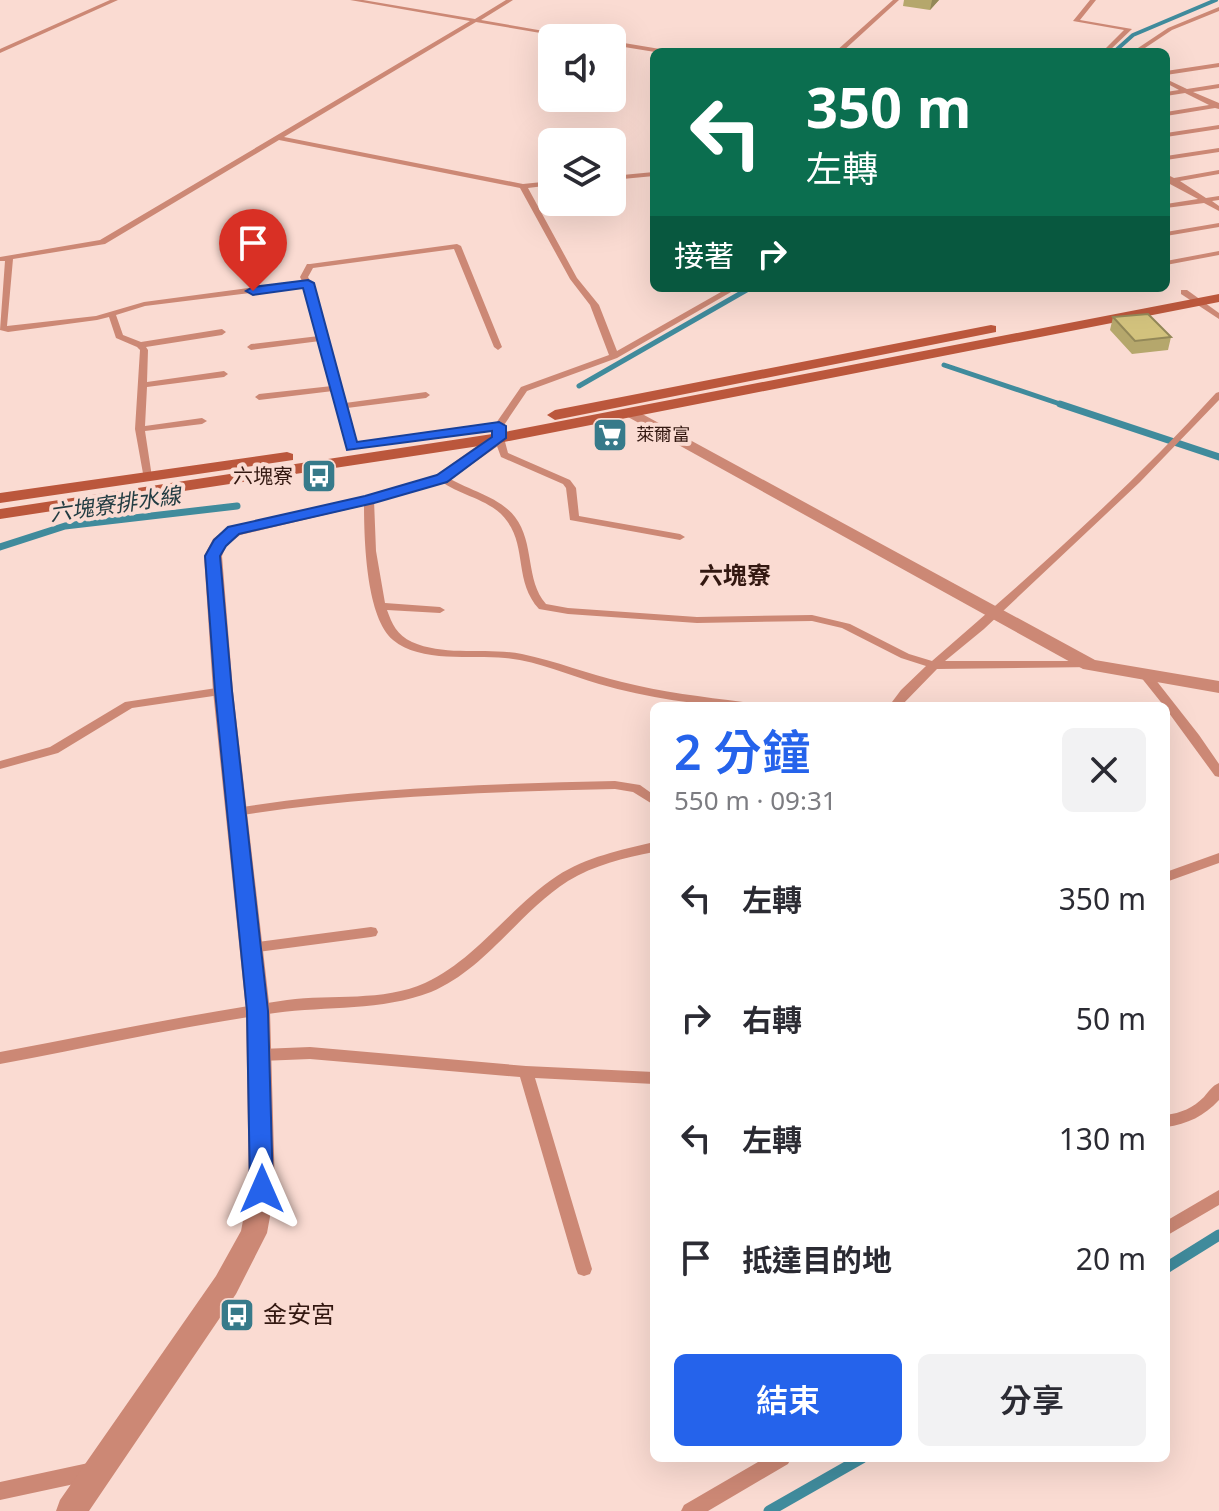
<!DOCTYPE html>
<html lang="zh-TW">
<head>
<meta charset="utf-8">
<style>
	body { margin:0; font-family:"Noto Sans","Noto Sans TC",sans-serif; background:#f2f2f3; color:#2b2b33; height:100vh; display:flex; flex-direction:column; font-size:30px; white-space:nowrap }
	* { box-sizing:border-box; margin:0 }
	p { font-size:26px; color:#7c7c81 }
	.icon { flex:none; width:44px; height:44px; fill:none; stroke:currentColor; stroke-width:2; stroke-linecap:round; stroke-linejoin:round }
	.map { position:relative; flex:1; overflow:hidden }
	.details { position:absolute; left:650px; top:702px; width:520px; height:760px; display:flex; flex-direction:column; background:#fff; border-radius:12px; box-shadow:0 8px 32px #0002 }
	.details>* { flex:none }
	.banner { position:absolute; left:650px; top:48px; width:520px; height:244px; border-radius:12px; box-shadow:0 8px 32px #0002; background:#0b6e4f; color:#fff; overflow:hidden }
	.buttons { position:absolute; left:538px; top:24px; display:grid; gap:16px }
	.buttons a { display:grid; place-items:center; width:88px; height:88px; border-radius:12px; background:#fff; box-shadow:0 8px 32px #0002; font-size:40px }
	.pin { position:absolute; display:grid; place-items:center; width:68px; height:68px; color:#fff; margin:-82px -34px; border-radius:50% 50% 50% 0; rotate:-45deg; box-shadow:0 0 8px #0007 }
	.pin .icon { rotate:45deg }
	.me { position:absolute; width:88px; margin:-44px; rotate:0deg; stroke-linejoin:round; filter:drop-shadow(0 0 6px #0008) }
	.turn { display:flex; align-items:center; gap:28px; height:168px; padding:0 24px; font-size:36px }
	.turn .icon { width:104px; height:104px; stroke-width:2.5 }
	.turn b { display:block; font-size:56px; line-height:68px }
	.then { display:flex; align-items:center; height:76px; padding:0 24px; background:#0003; gap:16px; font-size:30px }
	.round { display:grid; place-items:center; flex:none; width:84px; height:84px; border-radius:12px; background:#f2f2f3 }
	.headline { display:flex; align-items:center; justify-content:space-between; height:136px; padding:0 24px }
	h1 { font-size:48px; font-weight:600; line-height:60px; color:#2563eb }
	.primary-button { display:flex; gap:16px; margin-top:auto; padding:16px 24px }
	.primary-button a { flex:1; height:92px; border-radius:12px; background:#2563eb; color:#fff; font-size:32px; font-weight:600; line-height:92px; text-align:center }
	.primary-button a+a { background:#f2f2f3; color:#2b2b33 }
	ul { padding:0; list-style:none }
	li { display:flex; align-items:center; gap:24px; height:120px; padding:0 24px }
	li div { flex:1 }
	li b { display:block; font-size:30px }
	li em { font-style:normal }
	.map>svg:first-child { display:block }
</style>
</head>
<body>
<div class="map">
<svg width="1219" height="1511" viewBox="0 0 1219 1511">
	<rect width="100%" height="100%" fill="#fadbd2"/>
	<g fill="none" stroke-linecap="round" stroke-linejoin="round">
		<path stroke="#408b9c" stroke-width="4" d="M1114,52L1133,35L1216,0"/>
		<path stroke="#408b9c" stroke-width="5" d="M944,365L1066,406
			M579,386L750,288"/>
		<path stroke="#408b9c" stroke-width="7" d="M1060,404L1219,457
			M0,547L65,526L237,506"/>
		<path stroke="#408b9c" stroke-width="11" d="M1166,1268L1219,1235
			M769,1511L862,1458"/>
		<path fill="#cc8875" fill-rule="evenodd" d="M110,0H118L0,53V49Z
			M350,0H363L475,19L506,0H513L481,20L584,38H570L476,22L284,137L523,184L552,181V185L528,188L577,278L599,305L617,351L728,288H738L617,358L527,391L502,428H496L494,426L521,387L609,355L590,305L570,279L520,188L279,140L105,244L13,259L7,326L96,316L144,302L302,281L300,277L307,264H310L457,244L461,246L502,347L498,350L494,347L454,249L313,268L308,277L316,292L345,403L426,392L430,395L426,398L347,408L357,447L352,450L347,447L333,391L259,400L255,397L259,394L332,386L320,341L251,350L247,347L251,344L319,336L305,286L145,306L116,315L123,335L141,342L222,329L226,332L222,335L146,347L148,350L147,382L224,371L228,374L224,377L147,387L145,426L202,418L207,421L202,424L145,431L152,477L150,479H144L135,429L140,350L137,347L116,338L109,317L97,320L8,332L0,330L5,261H0V257L100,240L470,21Z
			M893,0H899L842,52H835Z
			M1090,0H1096L1080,20L1132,29L1108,52H1102L1124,30L1073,21Z
			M1219,7V11L1172,30L1139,52H1132L1168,28Z
			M612,41L666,50L669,52H655L612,45Z
			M1219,63V67L1166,75V71Z
			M1166,79L1187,89L1219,84V88L1193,92L1219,103V109L1215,108L1166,116V112L1209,105L1185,93L1166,96V92L1179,90L1166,83Z
			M1219,125V129L1166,137V133Z
			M1219,148V152L1166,160V156Z
			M1219,170V174L1180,181L1206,198L1219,196V200L1212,201L1219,206V211L1204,203L1166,208V204L1198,199L1168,183L1166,174L1174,178Z
			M654,172V176L612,180V176Z
			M1219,223V227L1166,236V232Z
			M1219,251V255L1166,265V261Z
			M1181,290H1187L1219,313V319L1181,294Z
			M1219,392V400L1140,482L984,629L945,661H1090L1094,663L1096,665L1094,667L937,669L901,706H889L901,690L926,666L901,658L842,628L812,621L697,623L568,614L539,609C514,581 527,548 507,521C491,498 457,496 437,478L442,475L445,476C467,490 499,496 515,517C535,543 525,580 546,604L568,608L697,617L812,615L850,624L909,654L932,661C1030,576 1129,489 1216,393Z
			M499,435L504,438L508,453L570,480L576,488L579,516L680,534L685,537L680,540L570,520L566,488L563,484L501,457L494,438Z
			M369,497L374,500L376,551L385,603L440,607L445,610L440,613L387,610C392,624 397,635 412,642C446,657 486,647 522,654C556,661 588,674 622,682C662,692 703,697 743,702L749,706C698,706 648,698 599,684C568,675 538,661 505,658C472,655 420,663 393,640C365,616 364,535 364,500Z
			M1144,669L1148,670L1199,735L1219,764V777L1215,776L1166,709V706H1164L1140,676L1138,673Z
			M223,687L229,691L227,694L132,708L58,753L0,769V761L50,747L125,702Z
			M615,781L640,785L654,795V805L633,792L615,789C488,792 362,796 236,816L230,812L236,808C362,788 488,784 615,781Z
			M654,842V852C624,858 594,865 568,881C519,912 486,969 431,992C382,1011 327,1006 275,1013C183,1026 92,1047 0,1064V1052C96,1034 191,1014 287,1000C332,994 383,1002 425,983C477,959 510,907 557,876C586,857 621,850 654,842Z
			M1219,853V863L1166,882V872Z
			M371,927L376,928L378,932L376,936L371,937L251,953L246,952L244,948L246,944L251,943Z
			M310,1047L526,1066L654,1072V1084L535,1078L592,1269L590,1274L584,1276L578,1274L576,1269L520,1077L310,1059L261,1061L256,1059L254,1055L256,1051L261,1049Z
			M1219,1083V1100C1204,1116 1188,1124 1166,1127V1115C1181,1113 1193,1108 1204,1097C1209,1091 1212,1086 1219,1083Z
			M1219,1190V1205L1166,1236V1221Z
			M765,1458H791L788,1464L708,1511H681L684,1505Z
			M93,1462L99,1465L102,1471L99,1477L93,1480L0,1500V1482Z"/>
		<path fill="#cc8875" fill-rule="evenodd" d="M633,409L1095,660L1219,681V693L1083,669L628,417V411Z
			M499,421L507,426L505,441L448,481L375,503L240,535L226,546L222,556L233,691L270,1011L275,1189L267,1233L236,1294L89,1511H56L60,1500L216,1276L241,1231L249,1189L246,1011L213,691L204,556L213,539L228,527L365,496L436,475L491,436V426Z"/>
		<path fill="#bb573c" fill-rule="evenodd" d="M1219,294V302L499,443L0,519V509L499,433Z
			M991,325L996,326V332L555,420L547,415L555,410Z
			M287,452L293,454V460L0,503V493Z"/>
	</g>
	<path fill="#b5a76c" d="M904,0H939L930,10L903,6Z
		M1113,317L1171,337L1168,350L1132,354L1110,330Z"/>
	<path fill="#938858" d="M932,0H939L930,10Z"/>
	<path fill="#d2c27d" stroke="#938858" stroke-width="2" d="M1148,314L1171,337L1135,341L1113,317Z"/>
	<path fill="#2563eb" stroke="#184099" stroke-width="2" d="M308,280L314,283L357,442L499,422L506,426V438L447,482L374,503L239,534L226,546L220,556L232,691L268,1011L273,1189L270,1196L262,1199L253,1196L250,1189L247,1011L215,691L205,556L214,540L228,527L365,496L437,475L492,437V431L347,450L303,288L253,295L246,291L253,287Z"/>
	<defs>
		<g id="supermarket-square" transform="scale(1.8)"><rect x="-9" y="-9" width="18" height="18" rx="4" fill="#377a8a" stroke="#fadbd2"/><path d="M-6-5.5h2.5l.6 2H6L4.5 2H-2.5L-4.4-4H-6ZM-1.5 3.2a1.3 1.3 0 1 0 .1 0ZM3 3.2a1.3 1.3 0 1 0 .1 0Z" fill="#fff"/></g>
		<g id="bus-square" transform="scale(1.8)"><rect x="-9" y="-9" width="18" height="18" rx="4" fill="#377a8a" stroke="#fadbd2"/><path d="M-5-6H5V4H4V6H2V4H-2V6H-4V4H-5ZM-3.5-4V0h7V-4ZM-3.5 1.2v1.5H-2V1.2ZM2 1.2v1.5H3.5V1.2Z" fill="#fff"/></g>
	</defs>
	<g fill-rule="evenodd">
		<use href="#supermarket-square" x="610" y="435"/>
		<use href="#bus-square" x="319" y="476"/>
		<use href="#bus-square" x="237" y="1315"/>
	</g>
	<g text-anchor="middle" stroke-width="8" stroke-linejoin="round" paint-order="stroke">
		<g font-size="18" fill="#331811" stroke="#fadbd2" text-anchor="start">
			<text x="636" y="441">萊爾富</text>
		</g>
		<g font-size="20" fill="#331811" stroke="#fadbd2" text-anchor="end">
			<text x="293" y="483">六塊寮</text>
		</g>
		<g font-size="22" font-style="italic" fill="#223c42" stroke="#fadbd2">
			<text transform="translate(115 504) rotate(-8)" y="8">六塊寮排水線</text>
		</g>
		<g font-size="24" font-weight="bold" fill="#331811" stroke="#fadbd2">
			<text x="735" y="584">六塊寮</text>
		</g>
		<g font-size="24" fill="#331811" stroke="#fadbd2" text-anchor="start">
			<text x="263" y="1323">金安宮</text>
		</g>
	</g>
</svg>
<div class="buttons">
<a><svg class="icon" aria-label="sound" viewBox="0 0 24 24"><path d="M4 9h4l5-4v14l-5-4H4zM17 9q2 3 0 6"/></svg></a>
<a><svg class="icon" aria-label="layers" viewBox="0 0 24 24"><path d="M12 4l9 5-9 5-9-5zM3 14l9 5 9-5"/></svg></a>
</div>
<div class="pin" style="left:253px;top:291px;background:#d93025"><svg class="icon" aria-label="arrive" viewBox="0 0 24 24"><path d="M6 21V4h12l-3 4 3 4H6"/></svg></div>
<svg class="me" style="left:262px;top:1189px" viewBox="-20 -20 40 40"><path d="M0-17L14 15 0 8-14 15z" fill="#2563eb" stroke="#fff" stroke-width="4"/></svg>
<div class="banner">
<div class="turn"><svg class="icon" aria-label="left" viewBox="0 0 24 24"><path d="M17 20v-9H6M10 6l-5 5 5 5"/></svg><div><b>350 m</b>左轉</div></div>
<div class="then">接著<svg class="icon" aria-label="right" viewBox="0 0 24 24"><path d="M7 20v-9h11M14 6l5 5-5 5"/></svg></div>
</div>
<section class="details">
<div class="headline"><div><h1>2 分鐘</h1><p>550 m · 09:31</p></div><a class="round"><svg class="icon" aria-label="close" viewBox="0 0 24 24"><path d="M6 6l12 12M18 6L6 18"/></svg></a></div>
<ul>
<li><svg class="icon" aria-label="left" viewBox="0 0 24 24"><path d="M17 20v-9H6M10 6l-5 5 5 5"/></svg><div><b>左轉</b></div><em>350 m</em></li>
<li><svg class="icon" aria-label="right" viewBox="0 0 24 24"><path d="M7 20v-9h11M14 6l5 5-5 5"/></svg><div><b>右轉</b></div><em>50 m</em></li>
<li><svg class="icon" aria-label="left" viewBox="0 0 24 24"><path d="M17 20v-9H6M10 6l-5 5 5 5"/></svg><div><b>左轉</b></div><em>130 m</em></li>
<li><svg class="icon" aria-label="arrive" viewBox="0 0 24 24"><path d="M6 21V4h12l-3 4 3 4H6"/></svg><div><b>抵達目的地</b></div><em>20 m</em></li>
</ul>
<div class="primary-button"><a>結束</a><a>分享</a></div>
</section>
</div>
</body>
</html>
